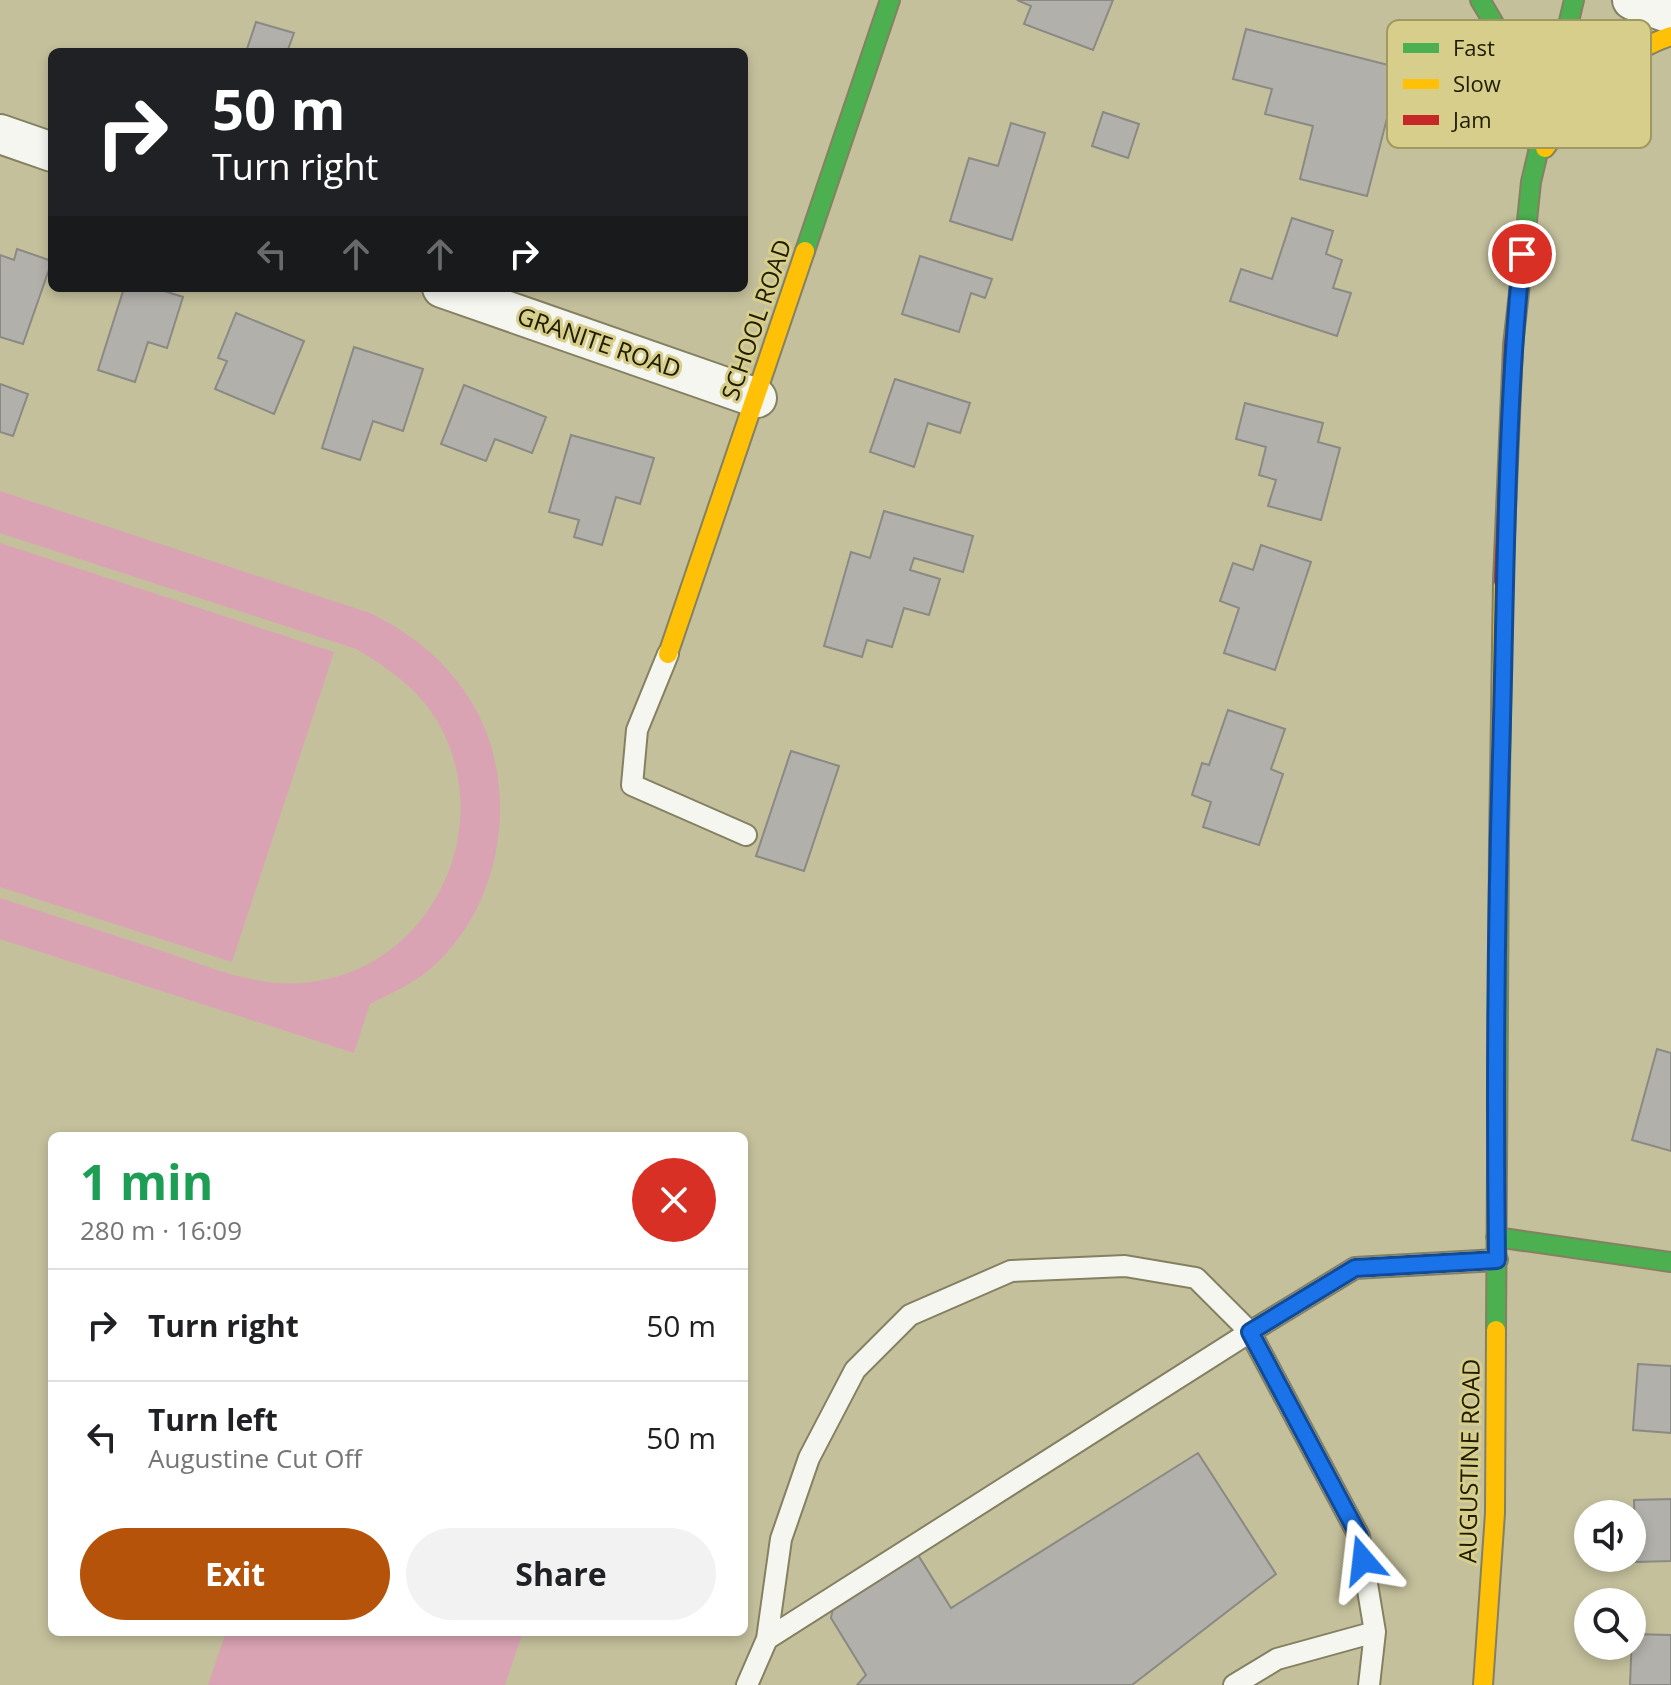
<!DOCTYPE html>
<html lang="en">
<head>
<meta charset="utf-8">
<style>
	body { margin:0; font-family:"Open Sans",sans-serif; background:#f2f2f2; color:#202124; height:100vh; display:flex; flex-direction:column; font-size:30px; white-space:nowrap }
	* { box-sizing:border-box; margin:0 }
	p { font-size:26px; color:#757577 }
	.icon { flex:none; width:44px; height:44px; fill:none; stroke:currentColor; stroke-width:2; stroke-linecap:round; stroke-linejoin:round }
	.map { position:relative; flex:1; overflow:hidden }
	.details { position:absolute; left:48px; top:1132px; width:700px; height:504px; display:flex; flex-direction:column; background:#fff; border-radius:12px; box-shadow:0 4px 12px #0003 }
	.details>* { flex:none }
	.hud { position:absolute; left:48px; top:48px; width:700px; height:244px; border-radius:12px; box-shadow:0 4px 12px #0003; background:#202124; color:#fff; overflow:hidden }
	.fabs { position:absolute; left:1574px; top:1500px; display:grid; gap:16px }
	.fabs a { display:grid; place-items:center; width:72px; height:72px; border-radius:50%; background:#fff; box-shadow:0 4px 12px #0003; font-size:40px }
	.pin { position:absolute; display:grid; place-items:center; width:68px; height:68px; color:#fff; margin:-34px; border:4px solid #fff; border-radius:50%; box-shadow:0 2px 8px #0007 }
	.me { position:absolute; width:88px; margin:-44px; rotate:343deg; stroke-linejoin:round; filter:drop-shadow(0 0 6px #0008) }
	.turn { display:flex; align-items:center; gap:28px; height:168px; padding:0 32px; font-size:36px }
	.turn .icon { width:104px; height:104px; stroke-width:2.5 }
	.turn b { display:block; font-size:56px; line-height:68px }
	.lanes { display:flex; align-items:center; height:76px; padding:0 32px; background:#0003; justify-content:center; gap:40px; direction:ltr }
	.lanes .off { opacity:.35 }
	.round { display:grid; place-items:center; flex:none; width:84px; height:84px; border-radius:42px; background:#f2f2f2 }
	.summary { display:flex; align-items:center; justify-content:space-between; height:136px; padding:0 32px }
	h1 { font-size:48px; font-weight:700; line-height:60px; color:#1e9e55 }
	.primary-button { display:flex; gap:16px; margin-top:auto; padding:16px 32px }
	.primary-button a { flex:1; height:92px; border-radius:48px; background:#b45309; color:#fff; font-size:32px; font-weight:700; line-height:92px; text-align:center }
	.primary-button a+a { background:#f2f2f2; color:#202124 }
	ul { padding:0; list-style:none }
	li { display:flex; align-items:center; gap:24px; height:112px; padding:0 32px; border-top:2px solid #e0e0e0 }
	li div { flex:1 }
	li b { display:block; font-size:30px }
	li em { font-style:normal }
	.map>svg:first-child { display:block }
</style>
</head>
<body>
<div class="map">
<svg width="1671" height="1685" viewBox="0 0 1671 1685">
	<rect width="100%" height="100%" fill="#c4c09c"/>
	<path fill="#d9a3b4" d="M0,491L370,613C408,632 438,654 463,689C524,773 508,904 428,971C410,985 390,994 370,1004L354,1053L0,939V898C54,916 108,933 162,951C207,966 254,987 303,983C427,973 498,834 440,726C421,691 390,669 356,649L0,533Z
		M0,543L334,652L232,962L0,887Z
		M226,1632H523L505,1685H208Z"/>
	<path fill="#b1b0ab" stroke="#8b8983" stroke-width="2" d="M1017,0H1113L1093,50L1024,24L1031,6Z
		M256,22L294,33L287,52H246Z
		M1246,29L1400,68L1367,196L1300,179L1313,126L1265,114L1272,89L1233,79Z
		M1103,112L1139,124L1128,158L1092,146Z
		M1011,123L1045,133L1012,240L950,221L969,158L998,166Z
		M1292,218L1333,231L1326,254L1342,260L1333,288L1351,293L1337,336L1230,301L1241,269L1272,279Z
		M17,249L52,261L23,344L0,337V255L14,260Z
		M920,256L992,279L985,298L971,293L959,332L902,314Z
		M124,288H155L183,297L167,348L148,342L135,382L98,370Z
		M236,313L304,341L274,414L215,389L227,361L218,358Z
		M354,347L423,369L403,431L373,421L360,460L322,448Z
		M895,379L970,403L960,433L928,423L914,467L870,452Z
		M0,384L28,394L13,436L0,432Z
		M464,385L546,417L532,453L495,439L486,461L441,444Z
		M1245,403L1323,423L1318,442L1340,448L1321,520L1268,506L1276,480L1259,475L1266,447L1236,439Z
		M571,435L654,458L640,504L616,497L602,545L574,537L579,520L549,512Z
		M884,511L973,536L963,572L914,558L910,570L940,579L929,615L904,608L892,647L867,640L862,657L824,646L851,552L870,558Z
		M1261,545L1311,562L1275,670L1224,653L1239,608L1220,601L1233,563L1253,570Z
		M1228,710L1285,729L1271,769L1283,774L1259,845L1203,827L1211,802L1192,795L1202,763L1209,765Z
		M791,751L839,766L804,871L756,856Z
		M1657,1049L1671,1053V1151L1632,1140Z
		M1638,1364L1671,1366V1433L1633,1430Z
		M1198,1453L1276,1574L1132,1685H857L866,1675L831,1618L833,1608L918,1555L951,1608Z
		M1671,1499V1561L1636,1562L1634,1500Z
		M1632,1634L1671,1635V1685H1630Z"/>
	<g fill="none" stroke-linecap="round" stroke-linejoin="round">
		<g stroke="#848062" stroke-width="24">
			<path id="lane" d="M668,654L637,730L632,785L746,835
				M1125,1266L1196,1278L1250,1332L767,1639L781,1539L809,1458L855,1370L910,1315L1011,1271Z
				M747,1685L767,1639
				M1234,1685L1277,1659L1375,1632
				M1369,1685L1375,1632L1359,1536L1250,1332L1355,1268L1497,1260"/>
		</g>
		<g stroke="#848062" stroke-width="42">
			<path id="street" d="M1632,0L1671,14
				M0,134L52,152
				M442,288L757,398"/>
		</g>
		<g stroke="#848062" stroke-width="22">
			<path id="fast" d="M1480,0C1508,45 1528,88 1534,141
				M1525,240L1531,182L1574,0
				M805,251L890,0
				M1496,1237L1671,1262
				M1496,1330L1499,842"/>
		</g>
		<g stroke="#848062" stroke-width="22">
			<path id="slow" d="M1545,148C1580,101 1613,55 1671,36
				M668,654L805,251
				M1499,842L1503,581
				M1483,1685L1495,1513L1496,1330"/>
		</g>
		<g stroke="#848062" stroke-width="22">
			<path id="jam" d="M1503,581L1513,345L1525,240"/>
		</g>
		<use href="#lane" stroke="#f6f6f0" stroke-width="20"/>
		<use href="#street" stroke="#f6f6f0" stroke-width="38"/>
		<use href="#fast" stroke="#4caf50" stroke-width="18"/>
		<use href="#slow" stroke="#ffc107" stroke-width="18"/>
		<use href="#jam" stroke="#c62828" stroke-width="18"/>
	</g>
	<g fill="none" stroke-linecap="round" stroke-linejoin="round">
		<g stroke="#114b97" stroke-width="20">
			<path id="route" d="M1363,1560L1359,1536L1250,1332L1355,1268L1497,1260C1495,1092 1496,924 1501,756C1506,588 1505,421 1522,254"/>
		</g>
		<use href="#route" stroke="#1a73e8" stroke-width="14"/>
	</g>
	<g text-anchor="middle" stroke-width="6" stroke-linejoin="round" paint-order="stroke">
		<g font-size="24" fill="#1f1b01" stroke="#d6ce8a">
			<text transform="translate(757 320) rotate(-71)" y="8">SCHOOL ROAD</text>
			<text transform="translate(599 343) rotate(19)" y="8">GRANITE ROAD</text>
			<text transform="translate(1470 1461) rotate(-89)" y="8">AUGUSTINE ROAD</text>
		</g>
	</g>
	<rect x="1387" y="20" width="264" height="128" rx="12" fill="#d6ce8a" stroke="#9f9861" stroke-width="2"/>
	<rect x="1403" y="43" width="36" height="10" fill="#4caf50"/>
	<rect x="1403" y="79" width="36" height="10" fill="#ffc107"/>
	<rect x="1403" y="115" width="36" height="10" fill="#c62828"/>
	<g font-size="22" fill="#1f1b01">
		<text x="1453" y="56">Fast</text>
		<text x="1453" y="92">Slow</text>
		<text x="1453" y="128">Jam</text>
	</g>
</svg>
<div class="fabs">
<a><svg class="icon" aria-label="sound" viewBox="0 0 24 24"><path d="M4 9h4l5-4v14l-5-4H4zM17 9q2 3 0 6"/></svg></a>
<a><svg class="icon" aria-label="search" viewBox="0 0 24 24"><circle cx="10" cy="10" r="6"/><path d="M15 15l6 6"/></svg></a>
</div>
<div class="pin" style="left:1522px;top:254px;background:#d93025"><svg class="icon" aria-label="arrive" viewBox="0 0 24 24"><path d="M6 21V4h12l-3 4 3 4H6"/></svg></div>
<svg class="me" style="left:1363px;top:1560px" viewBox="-20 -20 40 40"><path d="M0-17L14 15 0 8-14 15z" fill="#1a73e8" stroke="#fff" stroke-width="4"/></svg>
<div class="hud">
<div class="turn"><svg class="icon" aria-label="right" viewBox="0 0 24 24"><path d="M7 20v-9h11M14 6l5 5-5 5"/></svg><div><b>50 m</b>Turn right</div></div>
<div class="lanes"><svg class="icon off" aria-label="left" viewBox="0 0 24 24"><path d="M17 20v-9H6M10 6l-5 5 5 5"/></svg><svg class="icon off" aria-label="ahead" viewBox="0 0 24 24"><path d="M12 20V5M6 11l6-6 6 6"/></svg><svg class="icon off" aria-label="ahead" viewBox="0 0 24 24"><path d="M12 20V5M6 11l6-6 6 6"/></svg><svg class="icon" aria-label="right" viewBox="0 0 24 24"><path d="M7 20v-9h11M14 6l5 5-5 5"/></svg></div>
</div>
<section class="details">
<div class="summary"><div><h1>1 min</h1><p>280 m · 16:09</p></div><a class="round" style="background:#d93025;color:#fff"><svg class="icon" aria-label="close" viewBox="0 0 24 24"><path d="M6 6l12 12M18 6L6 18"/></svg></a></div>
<ul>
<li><svg class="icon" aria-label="right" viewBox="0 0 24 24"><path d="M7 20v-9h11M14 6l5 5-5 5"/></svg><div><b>Turn right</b></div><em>50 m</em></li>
<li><svg class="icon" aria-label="left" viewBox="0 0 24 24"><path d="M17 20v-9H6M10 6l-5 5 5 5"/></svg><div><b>Turn left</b><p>Augustine Cut Off</p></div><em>50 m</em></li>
</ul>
<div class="primary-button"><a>Exit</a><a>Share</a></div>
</section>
</div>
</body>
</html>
